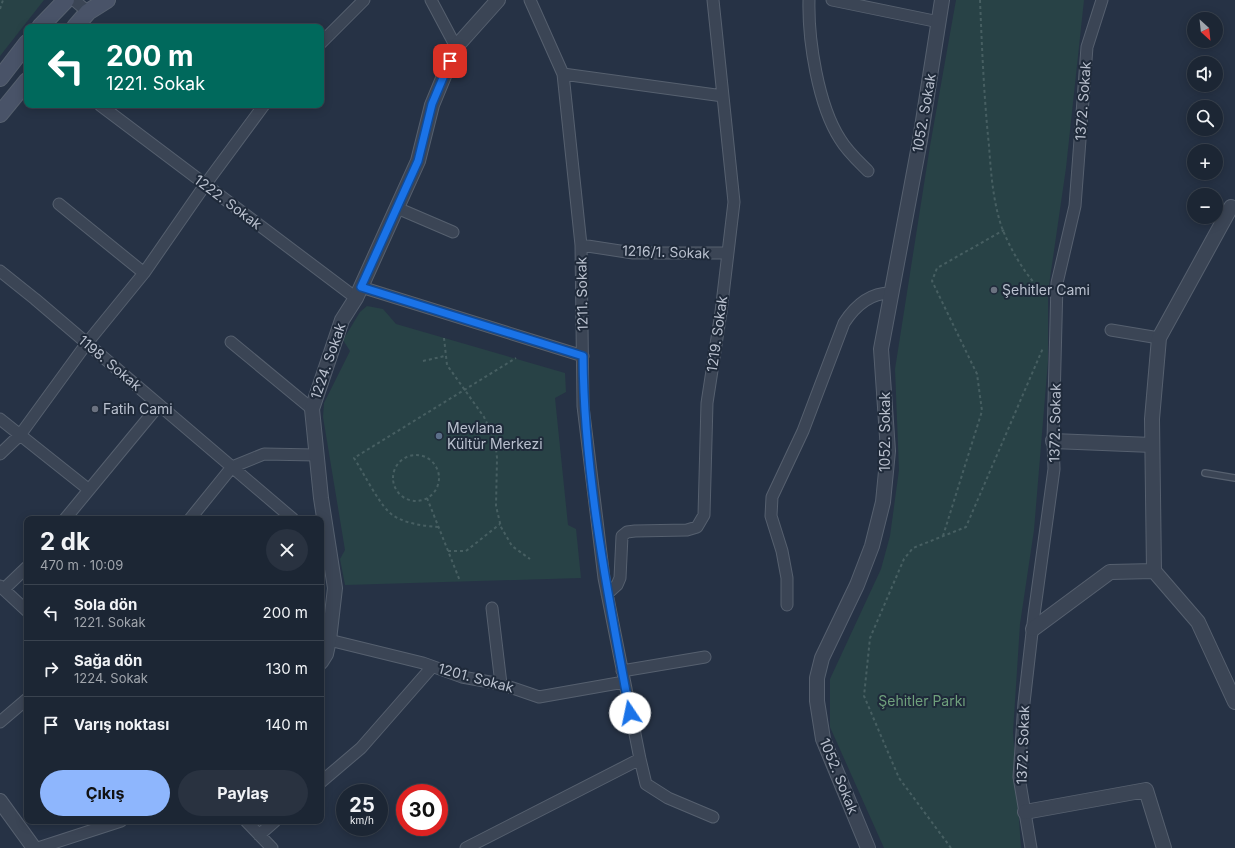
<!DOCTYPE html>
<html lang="tr">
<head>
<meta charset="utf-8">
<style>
	body { margin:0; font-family:Inter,sans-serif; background:#293240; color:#f1f3f6; height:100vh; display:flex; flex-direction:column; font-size:15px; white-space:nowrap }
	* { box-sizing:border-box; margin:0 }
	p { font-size:13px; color:#a0a5ac }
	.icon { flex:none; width:22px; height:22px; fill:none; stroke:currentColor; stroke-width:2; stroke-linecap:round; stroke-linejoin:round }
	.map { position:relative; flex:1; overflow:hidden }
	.side { position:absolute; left:24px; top:516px; width:300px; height:308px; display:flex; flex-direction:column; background:#1c2634; border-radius:8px; box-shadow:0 2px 10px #0003,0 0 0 1px #3a434f }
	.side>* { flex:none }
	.banner { position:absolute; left:24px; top:24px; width:300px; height:84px; border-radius:8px; box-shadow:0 2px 10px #0003,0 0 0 1px #3a434f; background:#00695c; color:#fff; overflow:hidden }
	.needle { width:26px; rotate:153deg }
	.tools { position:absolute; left:1187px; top:12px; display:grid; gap:8px }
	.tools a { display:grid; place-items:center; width:36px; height:36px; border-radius:50%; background:#1c2634; box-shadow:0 2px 10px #0003,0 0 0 1px #3a434f; font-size:20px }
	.speed { position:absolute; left:336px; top:784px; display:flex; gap:8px; font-size:20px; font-weight:700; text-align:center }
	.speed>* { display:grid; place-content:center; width:52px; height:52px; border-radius:50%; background:#1c2634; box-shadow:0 2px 10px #0003,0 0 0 1px #3a434f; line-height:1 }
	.speed small { font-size:10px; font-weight:400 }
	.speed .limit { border:6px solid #d22; background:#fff; color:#111 }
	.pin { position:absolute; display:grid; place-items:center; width:34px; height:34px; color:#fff; margin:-17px; border-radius:8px; box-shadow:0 2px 6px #0006 }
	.me { position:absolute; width:44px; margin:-22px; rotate:349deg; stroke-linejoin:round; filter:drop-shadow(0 0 3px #0008) }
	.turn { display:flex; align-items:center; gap:14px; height:84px; padding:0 16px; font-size:18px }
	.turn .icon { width:52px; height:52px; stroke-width:2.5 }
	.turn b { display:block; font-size:28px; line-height:34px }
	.round { display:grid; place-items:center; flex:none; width:42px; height:42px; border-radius:21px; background:#293240 }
	.summary { display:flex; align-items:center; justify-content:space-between; height:68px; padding:0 16px }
	h1 { font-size:24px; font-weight:700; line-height:30px }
	.action { display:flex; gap:8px; margin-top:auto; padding:8px 16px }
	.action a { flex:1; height:46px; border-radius:24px; background:#8eb6fd; color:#111; font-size:16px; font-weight:700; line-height:46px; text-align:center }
	.action a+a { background:#293240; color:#f1f3f6 }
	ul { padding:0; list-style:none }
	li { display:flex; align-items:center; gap:12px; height:56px; padding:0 16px; border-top:1px solid #3a434f }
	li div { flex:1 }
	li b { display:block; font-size:15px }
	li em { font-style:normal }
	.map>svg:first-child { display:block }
</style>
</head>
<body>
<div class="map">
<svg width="1235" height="848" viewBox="0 0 1235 848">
	<rect width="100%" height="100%" fill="#263245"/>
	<path fill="#284246" d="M0,0H44L0,56Z
		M956,0H1084L1066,168L1048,292V361L1034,530L1020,624L1013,732L1021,848H884L830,727V679L881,569L890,536L899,470L895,369L930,146Z
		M367,306L383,309L396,324L565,373L566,392L555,398L568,525L576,529L581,578L345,585L340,559L345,550L323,417L324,403L350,351L343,340L360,312Z"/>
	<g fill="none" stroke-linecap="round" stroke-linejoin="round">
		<g stroke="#56606f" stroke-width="8">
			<path id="service" d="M1205,473L1235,478"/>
		</g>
		<g stroke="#56606f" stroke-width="13">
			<path id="minor" d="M74,0L88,12
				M431,0L456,47
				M530,0L563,74L581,245L583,406L604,578L640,759L646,784L668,798L713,817
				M809,0C808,40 818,105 840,139C847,151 858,161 868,171
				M832,0L939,22
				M321,43L364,0
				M563,74L723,96
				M100,105L356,298
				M59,204L144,273
				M397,208L453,232
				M581,245L633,253H728
				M0,271L35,299L293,519
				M361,287L583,356
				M1111,330L1159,338
				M231,342L312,409
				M0,419L88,489
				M0,454L20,435L87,343L144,273L205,185L264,105
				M65,519L159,405
				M190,519L232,467L264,454L316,455
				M0,586L27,611
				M4,589L27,567
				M607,594L617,585L620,578L622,536L627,532L635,531L687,530L697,527L704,515L707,403L721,312L734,202L713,0
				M787,605V578L782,551L771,516L772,497L803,431L844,323C855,306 870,293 890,293
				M492,608L501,684
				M329,640L423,663L462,677L501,684L539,697L624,682
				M622,671L705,657
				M0,722L27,699
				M321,782L361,748L432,667
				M246,821L272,848
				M259,835L275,821
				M38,848L121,821
				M466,848L640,759
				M1031,848L1019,777L1024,703L1034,615L1054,469L1053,441L1057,283L1075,206L1087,47L1102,0"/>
		</g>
		<g stroke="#56606f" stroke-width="16">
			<path id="tertiary" d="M1053,441L1152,445
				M1154,571L1152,419L1159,338L1231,207
				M1033,629L1110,572L1154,571L1198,622L1235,702
				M321,662L326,654L329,640L335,588L321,498L312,409L342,320L356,298L418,161L432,105L456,47L498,0
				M0,801L34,848
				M1025,812L1146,790L1164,848
				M868,848L823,739L817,701V678L822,658L857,585L872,546L883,502L888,451L881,349L920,140L942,0"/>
		</g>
		<g stroke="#56606f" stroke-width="18">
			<path id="secondary" d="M40,27L66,0
				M75,27L88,12L107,0
				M0,78L27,43
				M0,114L27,81"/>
		</g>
		<path stroke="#475f62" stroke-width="2" stroke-dasharray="3 3" stroke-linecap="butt" d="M980,0C982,49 984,98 989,146C991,173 993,202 1002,228C1011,251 1027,278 1045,294
			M0,9L3,0
			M444,338L447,365L484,417L495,440L497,458L496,506L501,527L512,546L530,559
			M423,361L445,356
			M393 478a23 23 0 1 1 46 0a23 23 0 1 1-46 0Z
			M427,498L460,581
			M438,527C423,526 399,523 388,511C377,500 363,472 354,458L516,358
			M943,536L982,411L977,374L932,281L937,268L1004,230
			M448,551H466L500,524
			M951,848L899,778L864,696L870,638L904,559L913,548L966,527L1043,348"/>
		<use href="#service" stroke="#3b4555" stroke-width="5.5"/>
		<use href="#minor" stroke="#3b4555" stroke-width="11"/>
		<use href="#tertiary" stroke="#3b4555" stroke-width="14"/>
		<use href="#secondary" stroke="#495368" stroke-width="16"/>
	</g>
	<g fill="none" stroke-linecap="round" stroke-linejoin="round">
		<g stroke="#114b97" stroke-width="10">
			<path id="route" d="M450,61L432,104L418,161L361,287L583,356C584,476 608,595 630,713"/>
		</g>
		<use href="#route" stroke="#1a73e8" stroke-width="7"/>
	</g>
	<g fill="#6b7280" stroke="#1f2a3a" stroke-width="1.5">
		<circle cx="994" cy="290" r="4"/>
		<circle cx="95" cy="409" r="4"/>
	</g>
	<circle fill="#5c6f8a" stroke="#1f2a3a" stroke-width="1.5" cx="439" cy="436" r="4"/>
	<g text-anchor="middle" stroke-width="4" stroke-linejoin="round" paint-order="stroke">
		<g font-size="14" fill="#b9c0ce" stroke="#1f2a3a">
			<text transform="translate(1083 101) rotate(-86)" y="5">1372. Sokak</text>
			<text transform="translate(924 113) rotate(-80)" y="5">1052. Sokak</text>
			<text transform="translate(228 202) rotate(37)" y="5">1222. Sokak</text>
			<text transform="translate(666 252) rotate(2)" y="5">1216/1. Sokak</text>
			<text transform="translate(582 294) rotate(-91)" y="5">1211. Sokak</text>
			<text transform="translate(717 334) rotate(-82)" y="5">1219. Sokak</text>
			<text transform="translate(328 361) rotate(-71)" y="5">1224. Sokak</text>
			<text transform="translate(110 363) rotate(40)" y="5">1198. Sokak</text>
			<text transform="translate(1055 423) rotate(-89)" y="5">1372. Sokak</text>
			<text transform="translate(885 432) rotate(-90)" y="5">1052. Sokak</text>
			<text transform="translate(476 678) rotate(15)" y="5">1201. Sokak</text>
			<text transform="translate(1023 745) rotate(-88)" y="5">1372. Sokak</text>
			<text transform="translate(839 776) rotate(68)" y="5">1052. Sokak</text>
		</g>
		<g font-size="14" fill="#b9c0ce" stroke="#1f2a3a" text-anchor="start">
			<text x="1002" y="295">Şehitler Cami</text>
			<text x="103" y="414">Fatih Cami</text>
			<text x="447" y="433">Mevlana<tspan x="447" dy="16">Kültür Merkezi</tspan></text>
		</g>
		<g font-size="14" fill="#6fa07c" stroke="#1f2a3a">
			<text x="922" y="706">Şehitler Parkı</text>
		</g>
	</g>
</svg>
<div class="tools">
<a><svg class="needle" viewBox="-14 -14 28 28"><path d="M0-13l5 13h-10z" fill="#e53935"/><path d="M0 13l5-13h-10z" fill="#a0a5ac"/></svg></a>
<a><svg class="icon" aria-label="sound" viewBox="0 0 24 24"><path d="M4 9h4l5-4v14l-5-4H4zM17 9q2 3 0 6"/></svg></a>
<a><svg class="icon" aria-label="search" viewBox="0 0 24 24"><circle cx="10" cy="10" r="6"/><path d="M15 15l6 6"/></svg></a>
<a>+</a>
<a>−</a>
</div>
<div class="speed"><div>25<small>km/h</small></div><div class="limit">30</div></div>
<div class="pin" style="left:450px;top:61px;background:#d93025"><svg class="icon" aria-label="arrive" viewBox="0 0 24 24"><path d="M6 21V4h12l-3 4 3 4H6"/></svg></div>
<svg class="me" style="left:630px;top:713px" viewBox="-20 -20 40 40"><circle r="19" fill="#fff"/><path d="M0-13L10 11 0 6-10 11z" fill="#1a73e8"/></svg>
<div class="banner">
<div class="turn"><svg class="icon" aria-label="left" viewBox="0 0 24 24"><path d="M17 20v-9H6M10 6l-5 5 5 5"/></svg><div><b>200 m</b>1221. Sokak</div></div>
</div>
<section class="side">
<div class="summary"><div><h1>2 dk</h1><p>470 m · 10:09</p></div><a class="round"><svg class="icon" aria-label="close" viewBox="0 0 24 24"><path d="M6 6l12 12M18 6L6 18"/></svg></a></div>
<ul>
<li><svg class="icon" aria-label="left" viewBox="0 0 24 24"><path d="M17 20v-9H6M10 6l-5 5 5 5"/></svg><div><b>Sola dön</b><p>1221. Sokak</p></div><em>200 m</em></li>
<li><svg class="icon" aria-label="right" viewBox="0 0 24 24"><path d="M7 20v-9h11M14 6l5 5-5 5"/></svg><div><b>Sağa dön</b><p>1224. Sokak</p></div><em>130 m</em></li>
<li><svg class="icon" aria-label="arrive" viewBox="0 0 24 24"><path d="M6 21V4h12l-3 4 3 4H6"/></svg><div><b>Varış noktası</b></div><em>140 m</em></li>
</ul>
<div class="action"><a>Çıkış</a><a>Paylaş</a></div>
</section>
</div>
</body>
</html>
